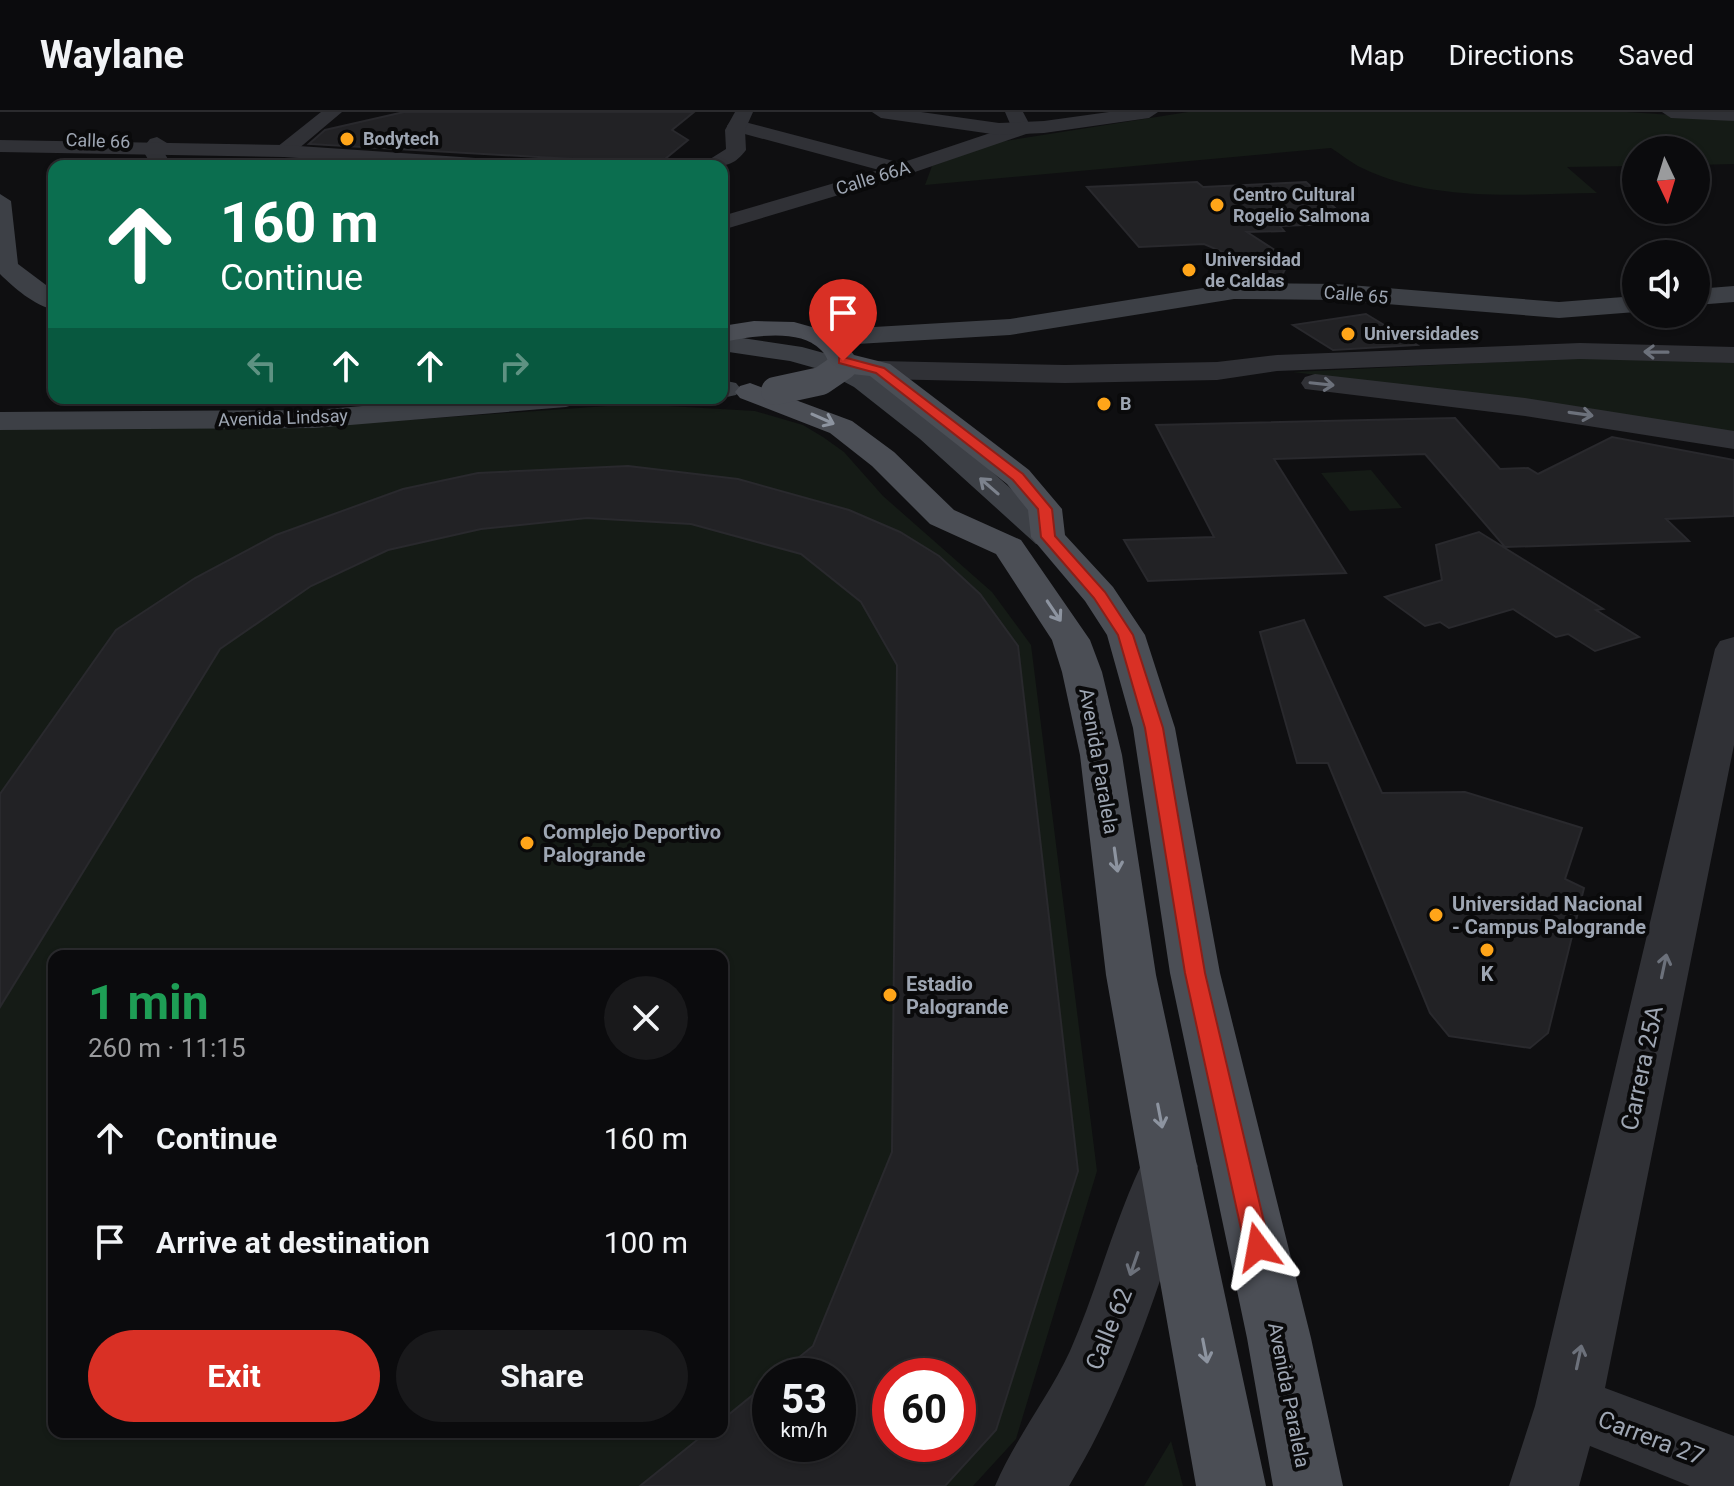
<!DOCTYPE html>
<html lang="en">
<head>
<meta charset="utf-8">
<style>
	body { margin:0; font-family:Roboto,sans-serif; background:#19191b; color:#f1f3f6; height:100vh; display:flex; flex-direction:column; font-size:30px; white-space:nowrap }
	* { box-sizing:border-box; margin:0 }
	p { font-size:26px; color:#9a9b9d }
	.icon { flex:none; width:44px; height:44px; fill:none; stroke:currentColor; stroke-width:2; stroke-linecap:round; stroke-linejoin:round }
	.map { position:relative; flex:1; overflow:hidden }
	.drawer { position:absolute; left:48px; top:838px; width:680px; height:488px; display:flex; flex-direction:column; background:#0b0b0d; border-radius:16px; box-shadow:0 2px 6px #0004,0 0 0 2px #2b2b2e }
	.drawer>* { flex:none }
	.top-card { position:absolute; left:48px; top:48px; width:680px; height:244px; border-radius:16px; box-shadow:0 2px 6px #0004,0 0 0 2px #2b2b2e; background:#0b6e4f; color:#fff; overflow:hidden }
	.needle { width:52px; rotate:176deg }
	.fabs { position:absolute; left:1622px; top:24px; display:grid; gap:16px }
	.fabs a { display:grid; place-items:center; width:88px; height:88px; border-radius:50%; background:#0b0b0d; box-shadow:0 2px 6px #0004,0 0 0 2px #2b2b2e; font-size:40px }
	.speed { position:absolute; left:752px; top:1246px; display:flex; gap:16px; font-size:40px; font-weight:700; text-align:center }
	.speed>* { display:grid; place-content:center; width:104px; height:104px; border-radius:50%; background:#0b0b0d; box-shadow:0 2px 6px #0004,0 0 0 2px #2b2b2e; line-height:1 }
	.speed small { font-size:20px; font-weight:400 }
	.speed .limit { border:12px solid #d22; background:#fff; color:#111 }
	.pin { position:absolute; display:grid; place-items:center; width:68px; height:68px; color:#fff; margin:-82px -34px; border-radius:50% 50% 50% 0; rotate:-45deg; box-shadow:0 0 8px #0007 }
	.pin .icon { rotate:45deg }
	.me { position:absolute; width:88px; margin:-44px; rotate:347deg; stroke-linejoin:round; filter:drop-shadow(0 0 6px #0008) }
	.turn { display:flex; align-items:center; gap:28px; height:168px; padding:0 40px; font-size:36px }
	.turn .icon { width:104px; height:104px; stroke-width:2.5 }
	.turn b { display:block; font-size:56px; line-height:68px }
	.lanes { display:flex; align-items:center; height:76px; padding:0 40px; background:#0003; justify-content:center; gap:40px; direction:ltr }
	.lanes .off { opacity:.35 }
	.round { display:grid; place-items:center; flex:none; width:84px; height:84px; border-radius:42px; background:#19191b }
	.summary { display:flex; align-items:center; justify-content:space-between; height:136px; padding:0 40px }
	h1 { font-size:48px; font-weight:700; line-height:60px; color:#1e9e55 }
	.cta { display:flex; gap:16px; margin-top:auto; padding:16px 40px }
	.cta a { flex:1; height:92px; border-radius:48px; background:#d93025; color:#fff; font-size:32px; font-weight:700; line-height:92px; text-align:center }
	.cta a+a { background:#19191b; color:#f1f3f6 }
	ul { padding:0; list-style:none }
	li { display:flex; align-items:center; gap:24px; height:104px; padding:0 40px }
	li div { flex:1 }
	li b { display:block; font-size:30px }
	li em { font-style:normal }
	header { display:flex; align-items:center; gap:48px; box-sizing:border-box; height:112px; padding:0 40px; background:#0b0b0d; border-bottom:2px solid #2b2b2e }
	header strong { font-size:38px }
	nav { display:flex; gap:44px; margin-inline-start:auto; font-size:28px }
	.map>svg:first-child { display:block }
</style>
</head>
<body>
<header>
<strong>Waylane</strong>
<nav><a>Map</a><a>Directions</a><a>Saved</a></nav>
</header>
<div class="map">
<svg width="1734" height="1374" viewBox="0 0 1734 1374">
	<rect width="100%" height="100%" fill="#0f0f11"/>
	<path fill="#151b16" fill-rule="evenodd" d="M1188,0H1627L1734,7V52L1696,53V38H1636V54L1567,55L1597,81C1520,82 1434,91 1362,56C1351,51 1341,42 1331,36L925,73L932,54L999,30Z
		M1601,245L1734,251V322L1495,286L1293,260Z
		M635,292L755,299L803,313L823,325L844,340L883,384L992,480L1031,533L1097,1059L1016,1327L973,1374H0V316L351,312ZM54,844H722V1320H54ZM770,1264H838V1332H770ZM890,1264H958V1332H890Z
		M1371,358L1402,396L1350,399L1321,361Z
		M1171,1329L1183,1374H1144Z"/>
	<path fill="#222225" stroke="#29292d" stroke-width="2" fill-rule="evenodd" d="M404,0H694L672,18L688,28L659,52L309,32L325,18Z
		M1197,70L1203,75L1306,70L1352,111L1280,114L1284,119L1247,120L1290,148L1281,165L1204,132L1139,135L1087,75Z
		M1366,202L1417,233L1333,238L1293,213Z
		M1455,306L1500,357L1528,356L1538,362L1612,325L1734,348V404L1666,407L1689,429L1505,435L1425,342L1274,347L1346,461L1148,469L1124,428L1214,425L1156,313Z
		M628,354L738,367L849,398L900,420L939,444L980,482L1018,534L1078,1059L996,1318L945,1374H640L707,1320H722V1308L770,1269V1332H838V1264H776L813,1234L892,1040L897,553L861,490L801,442L691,412L587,406L481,417L388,438L311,474L220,537L0,895V682L116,518L195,466L276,423L403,377L478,361ZM890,1264H958V1332H890Z
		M1479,420L1603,497L1596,498L1639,525L1595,539L1568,522L1556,525L1513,497L1449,516L1440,510L1425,514L1385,485L1442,468L1436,433Z
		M1304,508L1382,681L1465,680L1582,716L1565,767L1584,776L1548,921L1530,936L1449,924L1430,901L1328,651H1297L1260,520Z"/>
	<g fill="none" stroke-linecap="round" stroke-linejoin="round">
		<path fill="#303136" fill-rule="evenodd" d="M321,0H342L291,43H277L274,39L277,35Z
			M1005,0H1023L1032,17L1029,21L909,62L722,118V104L879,58L730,18L727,14L730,10L737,8L901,51L1011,14Z
			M157,25L167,31L162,37L172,54H152L142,37L150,27Z"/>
		<path fill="#303136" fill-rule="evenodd" d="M735,0H753L745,18L746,38C732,57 720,54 699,54L726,37L725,18Z
			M872,0H921L999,11L1044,9L1109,0H1158L1149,6L1044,21L999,23L881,6Z
			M1662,0H1734V9L1671,6Z
			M0,28L284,33L505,48L515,54H414L284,45L0,40Z
			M1580,231L1734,235V251L1580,247L1277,259L1217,268L1065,271L880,267L870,264L866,258L870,252L880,249L1065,253L1217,250L1277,243Z
			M1315,262L1525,286L1734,319V337L1525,304L1305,277L1301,271L1305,265Z
			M1734,525V633L1605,1276L1734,1324V1374H1690L1590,1334L1579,1374H1509L1535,1294L1715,537L1720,529Z
			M1169,1030L1189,1037L1198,1054C1162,1162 1129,1276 1069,1374H995C1015,1327 1048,1286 1070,1239C1099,1173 1116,1101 1149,1037Z"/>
		<path fill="#3d4046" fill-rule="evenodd" d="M0,82L11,89L18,152L54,179V198C34,193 14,176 0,162Z
			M1234,171L1337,172L1559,190L1636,184V200L1559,206L1337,188L1234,187L1010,223L823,234L813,232L809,226L813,220L823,218L1010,207Z
			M1734,174V190L1696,193V177Z
			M722,223L802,235L842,246L874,263L942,315L1065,425L1060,432L1048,435L1036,432L920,327L854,275L822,258L790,249L722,239Z
			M722,268L736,271L741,277L736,283L722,286Z
			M459,286H581L576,292L566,295L314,316L0,318V300L314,298Z"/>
		<path fill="#4b4e55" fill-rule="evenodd" d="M754,209L794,210L837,222L854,243L890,252L1029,358L1062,397L1065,423L1113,475L1145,523L1175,616L1220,861L1311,1226L1343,1374H1273L1247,1226L1170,861L1133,616L1107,523L1085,489L1031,425L1028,398L1007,372L870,264L833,260C828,253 828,244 821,238C799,215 750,225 722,230V214Z
			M750,271L852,309L894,340L954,398L1021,428L1090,528L1102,560L1122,643L1156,863L1266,1374H1196L1106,863L1080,643L1062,560L1052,528L996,442L930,412L872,354L830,321L740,286L735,280L740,274Z"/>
		<path stroke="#4b4e55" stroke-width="28" d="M775,279L821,269L843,254"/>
	</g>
	<defs><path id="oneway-shaft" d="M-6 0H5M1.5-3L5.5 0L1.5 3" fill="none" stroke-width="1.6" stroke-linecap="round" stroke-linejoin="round" transform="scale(2)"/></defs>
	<g stroke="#6c717b">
		<use href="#oneway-shaft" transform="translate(1656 240) rotate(-179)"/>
		<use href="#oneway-shaft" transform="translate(1322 272) rotate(6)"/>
		<use href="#oneway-shaft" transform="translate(1581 302) rotate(8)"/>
		<use href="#oneway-shaft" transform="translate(1664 854) rotate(-78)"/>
		<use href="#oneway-shaft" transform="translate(1134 1152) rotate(109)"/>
		<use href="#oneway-shaft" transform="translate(1579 1245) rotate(-78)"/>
	</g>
	<g stroke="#8d94a0">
		<use href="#oneway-shaft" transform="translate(823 307) rotate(24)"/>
		<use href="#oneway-shaft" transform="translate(1054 499) rotate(56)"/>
		<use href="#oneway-shaft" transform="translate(1116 748) rotate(82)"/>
		<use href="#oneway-shaft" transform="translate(1160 1004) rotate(79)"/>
		<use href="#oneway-shaft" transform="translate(1205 1239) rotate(79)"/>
	</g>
	<use stroke="#7c828d" href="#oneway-shaft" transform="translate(989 374) rotate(-139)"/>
	<path fill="#d93025" stroke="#8d1f18" stroke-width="2" d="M843,245L884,256L1023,362L1052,397L1055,424L1105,480L1133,523L1163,616L1205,861L1270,1135L1267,1143L1258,1146L1249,1143L1245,1135L1185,861L1145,616L1118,523L1094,486L1041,425L1038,397L1013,368L876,261L839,251V246Z"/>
	<g fill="#ffa519" stroke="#0a0a0b" stroke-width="3">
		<circle cx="347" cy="27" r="8"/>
		<circle cx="1217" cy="93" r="8"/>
		<circle cx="1189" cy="158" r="8"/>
		<circle cx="1348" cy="222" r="8"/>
		<circle cx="1104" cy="292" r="8"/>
		<circle cx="527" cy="731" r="8"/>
		<circle cx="1436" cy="803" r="8"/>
		<circle cx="1487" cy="838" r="8"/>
		<circle cx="890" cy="883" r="8"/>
	</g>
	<g text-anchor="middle" stroke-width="8" stroke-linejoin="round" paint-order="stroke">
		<g font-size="18" font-weight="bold" fill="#9ea6b3" stroke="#0a0a0b" text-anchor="start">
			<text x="363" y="33">Bodytech</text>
			<text x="1233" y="89">Centro Cultural<tspan x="1233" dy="21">Rogelio Salmona</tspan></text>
			<text x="1205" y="154">Universidad<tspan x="1205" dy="21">de Caldas</tspan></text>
			<text x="1364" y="228">Universidades</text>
			<text x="1120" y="298">B</text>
		</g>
		<g font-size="18" fill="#9ea6b3" stroke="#0a0a0b">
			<text transform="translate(98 29) rotate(2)" y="6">Calle 66</text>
			<text transform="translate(873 66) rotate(-17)" y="6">Calle 66A</text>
			<text transform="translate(1356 183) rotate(5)" y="6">Calle 65</text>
			<text transform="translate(283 306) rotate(-2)" y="6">Avenida Lindsay</text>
		</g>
		<g font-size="20" fill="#9ea6b3" stroke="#0a0a0b">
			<text transform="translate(1099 649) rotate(80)" y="7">Avenida Paralela</text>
			<text transform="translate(1289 1283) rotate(79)" y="7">Avenida Paralela</text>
		</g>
		<g font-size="20" font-weight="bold" fill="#9ea6b3" stroke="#0a0a0b" text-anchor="start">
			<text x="543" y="727">Complejo Deportivo<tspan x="543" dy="23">Palogrande</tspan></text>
			<text x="1452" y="799">Universidad Nacional<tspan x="1452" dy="23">- Campus Palogrande</tspan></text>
			<text x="1487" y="869" text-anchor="middle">K</text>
			<text x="906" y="879">Estadio<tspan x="906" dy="23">Palogrande</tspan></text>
		</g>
		<g font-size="24" fill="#9ea6b3" stroke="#0a0a0b">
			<text transform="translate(1642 956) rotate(-78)" y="8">Carrera 25A</text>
			<text transform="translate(1109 1217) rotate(-68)" y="8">Calle 62</text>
			<text transform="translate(1651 1326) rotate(21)" y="8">Carrera 27</text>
		</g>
	</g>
</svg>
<div class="fabs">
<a><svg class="needle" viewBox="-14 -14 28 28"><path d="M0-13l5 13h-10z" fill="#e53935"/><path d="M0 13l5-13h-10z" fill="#9a9b9d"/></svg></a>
<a><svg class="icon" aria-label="sound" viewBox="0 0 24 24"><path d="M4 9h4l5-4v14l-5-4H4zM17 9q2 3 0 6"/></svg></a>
</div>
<div class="speed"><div>53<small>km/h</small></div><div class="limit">60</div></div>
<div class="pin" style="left:843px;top:249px;background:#d93025"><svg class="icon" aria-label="arrive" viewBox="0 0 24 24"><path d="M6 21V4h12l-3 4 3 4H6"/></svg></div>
<svg class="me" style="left:1258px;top:1135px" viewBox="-20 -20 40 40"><path d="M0-17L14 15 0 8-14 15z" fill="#d93025" stroke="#fff" stroke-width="4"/></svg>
<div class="top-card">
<div class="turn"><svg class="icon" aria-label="ahead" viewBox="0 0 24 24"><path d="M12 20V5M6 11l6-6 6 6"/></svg><div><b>160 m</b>Continue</div></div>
<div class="lanes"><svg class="icon off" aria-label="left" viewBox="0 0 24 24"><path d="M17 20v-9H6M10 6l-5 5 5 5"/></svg><svg class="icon" aria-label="ahead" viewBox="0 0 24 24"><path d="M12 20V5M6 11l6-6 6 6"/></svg><svg class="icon" aria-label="ahead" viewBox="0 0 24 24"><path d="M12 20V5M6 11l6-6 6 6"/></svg><svg class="icon off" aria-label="right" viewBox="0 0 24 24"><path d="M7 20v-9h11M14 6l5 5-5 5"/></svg></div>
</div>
<section class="drawer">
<div class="summary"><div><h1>1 min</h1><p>260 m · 11:15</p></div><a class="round"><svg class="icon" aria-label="close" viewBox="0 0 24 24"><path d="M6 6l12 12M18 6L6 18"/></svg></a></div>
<ul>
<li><svg class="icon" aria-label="ahead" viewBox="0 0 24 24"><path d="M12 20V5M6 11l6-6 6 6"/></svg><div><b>Continue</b></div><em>160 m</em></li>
<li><svg class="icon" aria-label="arrive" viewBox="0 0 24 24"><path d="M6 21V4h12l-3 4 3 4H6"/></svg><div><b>Arrive at destination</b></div><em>100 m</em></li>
</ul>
<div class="cta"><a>Exit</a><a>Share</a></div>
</section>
</div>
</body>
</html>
